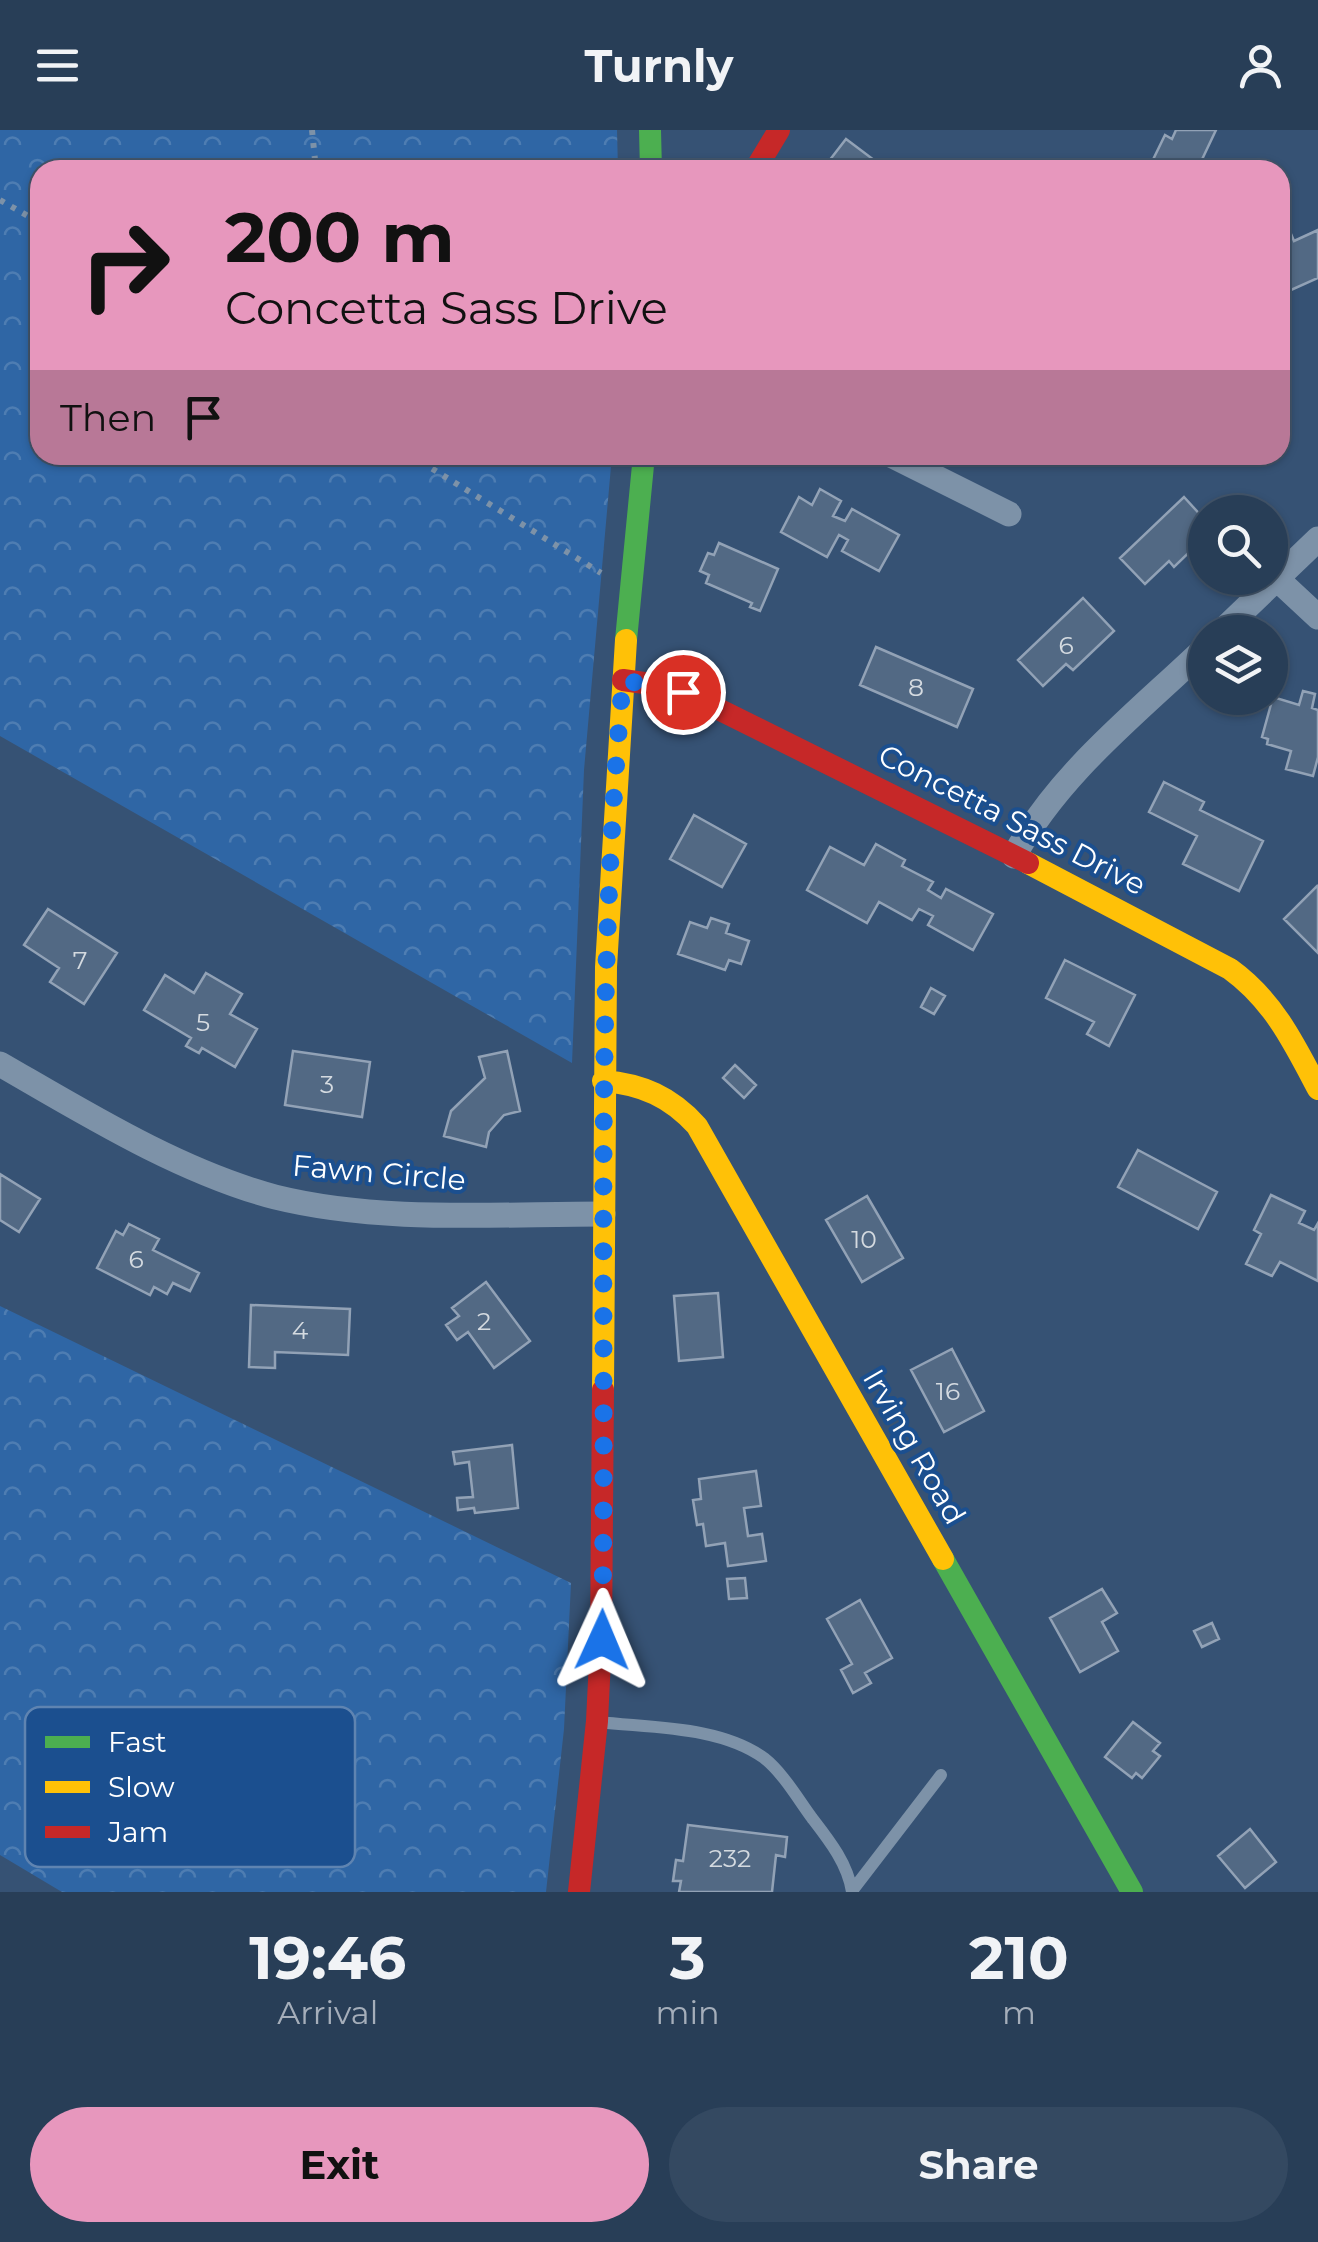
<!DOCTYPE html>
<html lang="en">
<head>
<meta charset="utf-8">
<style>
	body { margin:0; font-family:Montserrat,sans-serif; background:#344961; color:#f1f3f6; height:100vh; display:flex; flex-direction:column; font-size:38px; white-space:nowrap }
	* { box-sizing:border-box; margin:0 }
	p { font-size:32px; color:#a5aeba }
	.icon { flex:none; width:55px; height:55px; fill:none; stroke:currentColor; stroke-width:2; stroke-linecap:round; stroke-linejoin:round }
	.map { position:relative; height:1762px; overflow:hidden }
	.panel { display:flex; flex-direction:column; background:#283e57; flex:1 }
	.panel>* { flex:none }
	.banner { position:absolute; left:30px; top:30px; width:1260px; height:305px; border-radius:30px; box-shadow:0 2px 8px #0004,0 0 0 2px #44576d; background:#e797bd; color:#111; overflow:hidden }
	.controls { position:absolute; left:1188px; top:365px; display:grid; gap:20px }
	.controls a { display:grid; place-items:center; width:100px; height:100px; border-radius:50%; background:#283e57; box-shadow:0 2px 8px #0004,0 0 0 2px #44576d; font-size:50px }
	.pin { position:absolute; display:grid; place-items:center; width:85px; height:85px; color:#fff; margin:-42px; border:5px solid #fff; border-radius:50%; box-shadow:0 2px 10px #0007 }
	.me { position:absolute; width:110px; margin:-55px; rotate:1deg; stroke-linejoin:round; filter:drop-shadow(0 0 8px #0008) }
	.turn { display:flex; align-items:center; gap:35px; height:210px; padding:0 30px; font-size:45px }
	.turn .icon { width:130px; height:130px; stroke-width:2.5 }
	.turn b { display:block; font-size:70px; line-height:85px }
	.then { display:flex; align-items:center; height:95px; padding:0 30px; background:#0003; gap:20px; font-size:38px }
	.eta { display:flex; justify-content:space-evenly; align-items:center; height:170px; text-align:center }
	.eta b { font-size:60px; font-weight:700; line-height:70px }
	.action { display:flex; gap:20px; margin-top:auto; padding:20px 30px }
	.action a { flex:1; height:115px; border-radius:60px; background:#e797bd; color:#111; font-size:40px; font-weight:700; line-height:115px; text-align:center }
	.action a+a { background:#344961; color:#f1f3f6 }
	header { display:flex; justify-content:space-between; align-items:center; height:130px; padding:0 30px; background:#283e57; font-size:45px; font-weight:700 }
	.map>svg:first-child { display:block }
</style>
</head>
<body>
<header><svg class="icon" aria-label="menu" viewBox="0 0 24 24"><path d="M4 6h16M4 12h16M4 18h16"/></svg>Turnly<svg class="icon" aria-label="person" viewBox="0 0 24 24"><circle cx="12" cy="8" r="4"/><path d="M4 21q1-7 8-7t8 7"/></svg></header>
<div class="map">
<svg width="1318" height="1762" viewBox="0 0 1318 1762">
	<defs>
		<pattern id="forest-crowns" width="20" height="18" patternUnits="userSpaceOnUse" patternTransform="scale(2.5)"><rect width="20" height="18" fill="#2f66a5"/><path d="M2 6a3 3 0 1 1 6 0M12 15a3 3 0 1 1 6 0" fill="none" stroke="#4e7db2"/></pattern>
	</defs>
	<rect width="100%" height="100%" fill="#365274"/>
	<path fill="url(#forest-crowns)" d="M0,0H617L618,40H40V325H612L584,640L572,933L0,606Z
		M0,1176L571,1453L564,1599L546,1762H62L0,1725Z"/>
	<path fill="#526984" stroke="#92a2b6" stroke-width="2.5" d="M1176,0H1216L1197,40H1148L1165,5L1172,9Z
		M846,9L878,33L874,40H822Z
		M1283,85L1294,111L1318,100V148L1282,164L1280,87Z
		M820,359L841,371L833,386L845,391L852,379L899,405L879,441L842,421L848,410L839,405L827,427L781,402L799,367L812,375Z
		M1184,367L1205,390V407L1174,437L1169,431L1145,454L1120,428Z
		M719,413L778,439L760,481L750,477L752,473L706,453L709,445L700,441L708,423L714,425Z
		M1083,468L1114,501L1073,540L1066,534L1043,556L1018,530Z
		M876,517L973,559L957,597L860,555Z
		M1303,561L1315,564L1312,578L1318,580V627L1313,646L1286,639L1291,621L1267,614L1268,609L1262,607L1273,567L1299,575Z
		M1164,652L1204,672L1200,680L1263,711L1239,761L1183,734L1197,706L1149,682Z
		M694,685L746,714L722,757L670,729Z
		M876,714L905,730L902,736L933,752L928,760L941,768L946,759L993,784L973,820L928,795L933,786L919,779L912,790L879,772L867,793L807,760L830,717L864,735Z
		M1317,756L1318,758V823L1284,789Z
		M48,779L117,823L84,874L50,852L59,838L24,815Z
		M711,788L729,794L726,803L749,811L741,834L729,830L725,840L678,824L690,792L707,798Z
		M1065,830L1135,865L1109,916L1087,904L1094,892L1046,868Z
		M206,843L242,864L230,884L257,899L235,937L202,918L199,923L186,916L191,908L144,880L165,845L194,863Z
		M931,858L945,866L934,884L921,877Z
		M293,921L370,932L362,987L285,975Z
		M507,921L520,981L504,985L489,1002L486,1017L444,1006L451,981L485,948L479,927Z
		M735,935L756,955L744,968L723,948Z
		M1138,1020L1217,1062L1198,1099L1118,1057Z
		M0,1044L40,1069L19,1102L0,1090Z
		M1271,1065L1305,1081L1299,1093L1314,1100L1318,1093V1151L1280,1132L1272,1146L1246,1134L1261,1104L1254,1100Z
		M867,1066L903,1128L862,1152L826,1090Z
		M129,1094L159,1109L153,1120L199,1143L190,1161L173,1153L167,1164L154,1157L150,1165L97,1138L116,1101L123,1105Z
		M486,1152L530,1211L494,1238L468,1202L457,1210L446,1195L459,1186L452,1178Z
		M718,1163L723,1227L679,1231L674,1166Z
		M251,1175L350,1179L348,1225L275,1222V1238L249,1237Z
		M952,1219L984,1281L944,1302L911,1240Z
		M512,1315L518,1378L475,1383L474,1378L458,1380L457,1368L473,1367L469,1332L455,1334L453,1322Z
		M756,1341L761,1376L744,1378L748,1406L762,1404L766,1431L728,1436L725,1413L706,1416L703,1394L697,1395L693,1370L701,1369L699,1349Z
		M745,1448L747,1468L729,1469L727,1449Z
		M1102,1459L1117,1483L1102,1492L1118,1521L1080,1542L1050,1488Z
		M860,1470L892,1528L865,1543L871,1553L853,1563L841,1540L852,1534L827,1489Z
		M1212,1493L1219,1509L1202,1517L1194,1501Z
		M1133,1592L1160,1613L1153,1621L1160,1626L1142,1648L1136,1643L1132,1648L1105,1627Z
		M688,1695L787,1707L785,1727L776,1725L772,1762H679L681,1751H673L676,1730L683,1731Z
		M1250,1699L1276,1732L1245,1758L1218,1726Z"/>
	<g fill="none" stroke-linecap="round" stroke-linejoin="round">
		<path stroke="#7d92a8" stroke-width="6" stroke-dasharray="5 8" stroke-linecap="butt" d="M312,0L316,40
			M0,70L40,93
			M410,325L601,443"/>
		<path stroke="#7d92a8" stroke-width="12" d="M599,1592C651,1598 720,1596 764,1628C783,1643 798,1669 812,1688C829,1710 848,1734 852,1762
			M852,1761L941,1645"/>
		<path stroke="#7d92a8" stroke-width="25" d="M891,325L1009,384
			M1277,449L1318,487
			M1221,502L1318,409
			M1014,726C1059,643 1137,583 1205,518
			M0,934C85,983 180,1042 275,1067C380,1093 495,1084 603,1084"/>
		<path stroke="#4caf50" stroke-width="22" d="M650,0L651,40
			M626,510L644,325
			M943,1429L1132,1762"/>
		<path stroke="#ffc107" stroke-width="22" d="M1028,733L1230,839C1273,870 1294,913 1318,959
			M603,951C642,954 671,967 697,996L943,1429
			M603,1260L606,837L626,510"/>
		<path stroke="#c62828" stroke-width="22" d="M755,40L779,0
			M623,550L665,556L700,570L1028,733
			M579,1762L597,1591L601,1510L603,1260"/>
	</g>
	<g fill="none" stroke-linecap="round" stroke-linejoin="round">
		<path stroke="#1a73e8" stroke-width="18" stroke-dasharray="0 32.4" d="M602,1510C608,1190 593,870 623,550L683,562"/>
	</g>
	<g text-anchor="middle" stroke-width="8" stroke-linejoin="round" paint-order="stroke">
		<g font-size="25" fill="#d4dae0">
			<text x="1066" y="524">6</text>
			<text x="916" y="566">8</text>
			<text x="80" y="839">7</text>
			<text x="203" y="901">5</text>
			<text x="327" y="963">3</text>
			<text x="864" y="1118">10</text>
			<text x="136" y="1138">6</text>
			<text x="484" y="1200">2</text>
			<text x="300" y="1209">4</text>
			<text x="948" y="1270">16</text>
			<text x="730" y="1737">232</text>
		</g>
		<g font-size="30" fill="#fff" stroke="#1b4f8f">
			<text transform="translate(1012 690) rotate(27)" y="10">Concetta Sass Drive</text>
			<text transform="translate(379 1043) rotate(5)" y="10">Fawn Circle</text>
			<text transform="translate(914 1317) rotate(60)" y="10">Irving Road</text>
		</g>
	</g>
	<rect x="25" y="1577" width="330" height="160" rx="15" fill="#1b4f8f" stroke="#5f84b1" stroke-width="2.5"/>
	<rect x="45" y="1606" width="45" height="12" fill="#4caf50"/>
	<rect x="45" y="1651" width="45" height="12" fill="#ffc107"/>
	<rect x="45" y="1696" width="45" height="12" fill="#c62828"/>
	<g font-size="28" fill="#fff">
		<text x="108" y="1622">Fast</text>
		<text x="108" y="1667">Slow</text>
		<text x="108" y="1712">Jam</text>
	</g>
</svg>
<div class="controls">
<a><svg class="icon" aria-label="search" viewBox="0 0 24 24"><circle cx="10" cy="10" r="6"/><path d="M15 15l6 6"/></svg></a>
<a><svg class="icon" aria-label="layers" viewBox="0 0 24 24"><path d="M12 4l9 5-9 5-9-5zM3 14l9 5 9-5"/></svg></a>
</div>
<div class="pin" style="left:683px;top:562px;background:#d93025"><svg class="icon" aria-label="arrive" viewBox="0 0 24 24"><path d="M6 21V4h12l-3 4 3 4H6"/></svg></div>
<svg class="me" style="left:602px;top:1510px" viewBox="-20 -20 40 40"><path d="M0-17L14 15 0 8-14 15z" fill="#1a73e8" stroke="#fff" stroke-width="4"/></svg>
<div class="banner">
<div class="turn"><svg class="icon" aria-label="right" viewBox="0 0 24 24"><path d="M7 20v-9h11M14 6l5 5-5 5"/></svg><div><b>200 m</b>Concetta Sass Drive</div></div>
<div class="then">Then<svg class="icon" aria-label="arrive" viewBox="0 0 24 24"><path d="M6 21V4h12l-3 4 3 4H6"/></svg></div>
</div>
</div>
<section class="panel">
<div class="eta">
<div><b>19:46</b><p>Arrival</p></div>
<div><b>3</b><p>min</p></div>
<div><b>210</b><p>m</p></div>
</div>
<div class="action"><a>Exit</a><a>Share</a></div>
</section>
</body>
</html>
